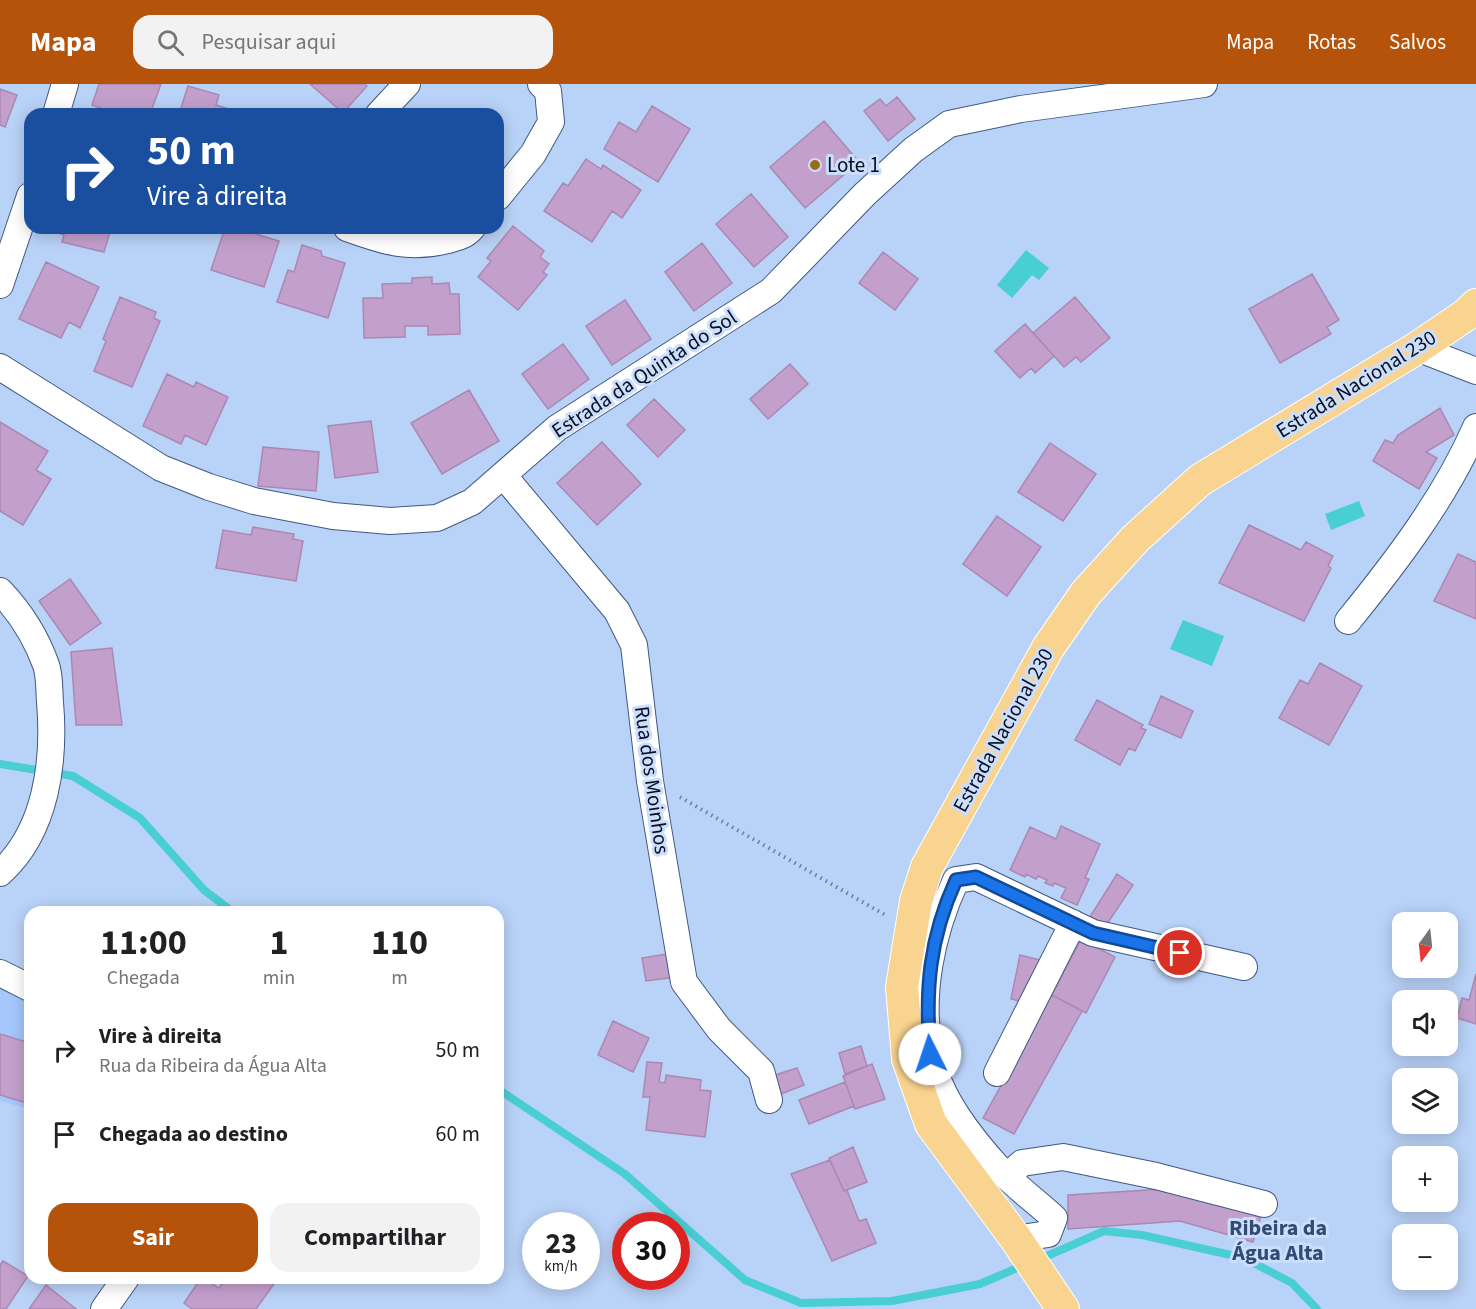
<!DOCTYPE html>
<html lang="pt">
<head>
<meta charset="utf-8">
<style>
	body { margin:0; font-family:"Source Sans 3",sans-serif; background:#f2f2f2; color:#202124; height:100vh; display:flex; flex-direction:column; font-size:22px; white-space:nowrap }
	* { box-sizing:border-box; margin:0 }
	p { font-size:20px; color:#757577 }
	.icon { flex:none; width:33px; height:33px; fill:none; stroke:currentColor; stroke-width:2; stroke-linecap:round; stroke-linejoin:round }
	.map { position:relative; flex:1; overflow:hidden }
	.drawer { position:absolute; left:24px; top:822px; width:480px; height:378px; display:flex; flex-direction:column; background:#fff; border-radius:18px; box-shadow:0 3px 15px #0003 }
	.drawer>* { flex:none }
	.banner { position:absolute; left:24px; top:24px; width:480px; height:126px; border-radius:18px; box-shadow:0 3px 15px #0003; background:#1a4fa0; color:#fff; overflow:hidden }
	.needle { width:39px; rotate:195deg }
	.buttons { position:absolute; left:1392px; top:828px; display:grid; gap:12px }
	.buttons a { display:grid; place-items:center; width:66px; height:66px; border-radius:12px; background:#fff; box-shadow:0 3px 15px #0003; font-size:30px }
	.speed { position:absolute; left:522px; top:1128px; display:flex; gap:12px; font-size:30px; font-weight:700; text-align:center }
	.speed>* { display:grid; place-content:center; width:78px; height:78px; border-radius:50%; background:#fff; box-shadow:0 3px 15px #0003; line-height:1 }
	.speed small { font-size:15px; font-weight:400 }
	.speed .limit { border:9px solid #d22; background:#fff; color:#111 }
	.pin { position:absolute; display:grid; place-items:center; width:51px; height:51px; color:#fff; margin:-26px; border:3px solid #fff; border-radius:50%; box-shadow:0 2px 6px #0007 }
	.me { position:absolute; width:66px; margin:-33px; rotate:356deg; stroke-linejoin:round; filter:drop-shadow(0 0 4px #0008) }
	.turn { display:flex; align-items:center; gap:21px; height:126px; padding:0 24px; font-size:27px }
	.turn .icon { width:78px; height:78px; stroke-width:2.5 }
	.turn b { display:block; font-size:42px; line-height:51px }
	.eta { display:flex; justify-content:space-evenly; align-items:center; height:102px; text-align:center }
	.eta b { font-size:36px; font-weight:700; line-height:42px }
	.action { display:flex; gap:12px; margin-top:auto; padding:12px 24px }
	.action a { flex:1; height:69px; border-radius:18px; background:#b45309; color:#fff; font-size:24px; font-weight:700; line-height:69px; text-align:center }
	.action a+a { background:#f2f2f2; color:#202124 }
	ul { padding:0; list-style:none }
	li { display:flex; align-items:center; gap:18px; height:84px; padding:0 24px }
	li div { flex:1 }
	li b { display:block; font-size:22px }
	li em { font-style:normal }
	header { display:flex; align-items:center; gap:36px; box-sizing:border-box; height:84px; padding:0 30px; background:#b45309; color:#fff }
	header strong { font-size:28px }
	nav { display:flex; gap:33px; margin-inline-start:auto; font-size:21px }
	.search { width:420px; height:54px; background:#f2f2f2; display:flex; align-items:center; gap:15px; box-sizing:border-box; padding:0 21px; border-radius:18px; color:#757577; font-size:22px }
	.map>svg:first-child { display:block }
</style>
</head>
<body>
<header>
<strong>Mapa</strong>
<div class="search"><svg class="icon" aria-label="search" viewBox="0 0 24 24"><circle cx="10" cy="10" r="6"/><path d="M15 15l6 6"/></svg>Pesquisar aqui</div>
<nav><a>Mapa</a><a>Rotas</a><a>Salvos</a></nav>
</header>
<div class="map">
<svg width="1476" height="1225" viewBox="0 0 1476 1225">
	<rect width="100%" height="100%" fill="#b9d2f7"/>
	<path fill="#a5c7fc" d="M0,902L30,913V1025L0,1017Z"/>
	<path fill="#48ced3" d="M1026,166L1049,184L1039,196L1032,191L1012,214L997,201Z
		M1359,417L1365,432L1331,446L1325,430Z
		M1183,536L1224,552L1212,582L1170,565Z"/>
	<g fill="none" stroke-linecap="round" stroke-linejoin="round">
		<path stroke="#48ced3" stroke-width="8" d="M0,680L73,692L140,734L204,806L233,828
			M498,1005L625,1090L745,1196L801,1219L892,1217L980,1200L1024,1181
			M1038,1176L1104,1147L1142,1151L1244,1174L1292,1199L1317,1225"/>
	</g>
	<path fill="#c3a0cc" stroke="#aa88b3" stroke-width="1.5" d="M99,0H161L150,30H117L92,21Z
		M310,0H364L367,2L343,29Z
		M188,2L219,11L216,21L245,30H179Z
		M0,5L17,11L5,43L0,41Z
		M897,13L915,35L888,57L864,27L880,15L886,22Z
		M652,22L690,45L658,98L604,65L619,38L636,48Z
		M824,37L859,78L805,124L770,83Z
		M586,75L601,85L603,81L641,106L622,134L612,127L592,158L544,127L563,99L568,102Z
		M751,110L788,153L754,183L716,140Z
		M513,142L544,167L540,173L549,180L543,188L547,191L518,226L478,193L491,177L487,174Z
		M55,144H111L104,168L62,158L64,151L54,148Z
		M225,144H236L279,157L264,203L211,186Z
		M702,159L732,199L694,227L665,188Z
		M302,161L321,167L322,172L345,179L328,234L277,218L288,186L294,188Z
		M883,168L918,195L895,226L859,199Z
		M46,178L99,203L80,244L69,238L61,254L19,235Z
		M1312,190L1339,236L1327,243L1331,250L1280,279L1249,225Z
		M432,193V200L449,199L450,210H459L460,250L428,251V242H405V253L364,254L363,214H383L382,200L412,199V194Z
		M120,213L156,228L154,234L160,237L132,303L94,287L106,257L103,255Z
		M1075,213L1110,254L1081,278L1076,273L1064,283L1033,249Z
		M625,216L651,255L612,281L586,242Z
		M1025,240L1054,272L1035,289L1031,284L1020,294L995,267Z
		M563,260L589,295L548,325L522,290Z
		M790,280L808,300L768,335L750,315Z
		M167,290L194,303L196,298L228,313L206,361L185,351L181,360L143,342Z
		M469,306L499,357L442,390L411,339Z
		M654,315L685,346L658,373L627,341Z
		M1440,324L1454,351L1426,368L1437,374L1419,405L1373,377L1385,356L1393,359L1398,351Z
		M371,337L378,388L335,394L328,342Z
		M0,338L48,367L36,386L51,395L23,441L0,427Z
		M602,358L641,400L597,441L557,399Z
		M1050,359L1096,390L1063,437L1018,408Z
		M263,363L319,368L316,407L258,402Z
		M997,432L1041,463L1007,512L963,480Z
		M1249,441L1301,466L1306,458L1333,472L1328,482L1331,484L1304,537L1219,499Z
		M253,443L294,450L293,455L303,457L296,497L216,484L223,446L251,451Z
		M1458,470L1476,478V535L1434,517Z
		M70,495L101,539L70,561L39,517Z
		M112,564L122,641H76L71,568Z
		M1320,579L1362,602L1329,661L1279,634L1300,596L1308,600Z
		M1161,612L1193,627L1181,654L1149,640Z
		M1097,616L1143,641L1141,644L1146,646L1135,667L1129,664L1120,681L1075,656Z
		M1061,742L1100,760L1085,794L1089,795L1077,821L1061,814L1066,804L1054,799L1053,802L1045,799L1047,796L1038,792L1036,795L1026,790L1025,793L1010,786L1030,743L1056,755Z
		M1117,790L1133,801L1105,843L1088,836Z
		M1081,855L1115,873L1086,929L1052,911Z
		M672,869L676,893L646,897L642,874Z
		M1020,871L1040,876L1034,905L1024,918L1011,915Z
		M1476,890V940L1457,934L1462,914L1469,916Z
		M1052,911L1082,927L1014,1050L983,1034Z
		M613,937L649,954L633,988L598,971Z
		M0,950L30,959V1020L0,1011Z
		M861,962L867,982L845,990L839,969Z
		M647,978L662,979L659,998L665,999L666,991L701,996L700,1006L711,1007L705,1053L646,1046L650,1013H643Z
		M872,980L885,1015L855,1025L843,992Z
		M797,984L804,1001L781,1010L775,991Z
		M845,998L854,1022L809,1040L799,1016Z
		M853,1063L867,1098L844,1107L829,1074Z
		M830,1076L844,1107L847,1106L859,1137L866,1135L876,1159L832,1177L791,1090Z
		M1181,1104L1263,1125L1253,1158L1180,1137L1068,1145V1111Z
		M3,1177L28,1192L6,1225H0V1181Z
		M201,1194L219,1204L226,1194H273L276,1197L256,1225H192L184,1219Z
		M46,1201L76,1225H29Z"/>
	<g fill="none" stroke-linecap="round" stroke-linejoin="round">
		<g stroke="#3f5981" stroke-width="28">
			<path id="minor" d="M56,30L65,0
				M379,30L407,0
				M498,113L533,70L551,38L548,7L541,0
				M347,144C383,157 409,166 448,156C458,153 465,152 472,144
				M0,201L30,112
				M1417,264L1476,287
				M0,283L161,384L209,403L254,417L333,432L390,437L437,434L472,418L557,344L771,207L865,110L913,66L949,40L1021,25L1204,0
				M503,391L617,527L634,561L650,697L684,898L719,945L761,987L769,1016
				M0,507C20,528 36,553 46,581C50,592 49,606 50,618C55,676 47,747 0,789
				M1348,537C1396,478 1445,414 1476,343
				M0,889L30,904
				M997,989L1073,839
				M1007,1092L1022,1079L1063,1073L1156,1092L1264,1120
				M1016,1155L1048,1150L1054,1134C1037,1118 1016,1103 1000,1086C971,1054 938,1013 930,969C918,911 932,848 956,796L976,793L1093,849L1244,883
				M104,1225L126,1194"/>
		</g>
		<g stroke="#fff" stroke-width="34">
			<path id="major" d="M1063,1225L1016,1155L931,1040L908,975L902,903L916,817L927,783L1048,564L1086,509L1135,455L1200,396L1417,264L1467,230L1476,221"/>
		</g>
		<path stroke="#6c7e9a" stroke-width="4" stroke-dasharray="1.5 4.5" stroke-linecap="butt" d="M680,713L887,832"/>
		<use href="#minor" stroke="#fff" stroke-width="26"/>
		<use href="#major" stroke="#f9d490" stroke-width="32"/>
	</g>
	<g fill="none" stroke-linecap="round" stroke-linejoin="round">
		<g stroke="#114b97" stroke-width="15">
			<path id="route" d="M930,970C925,906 929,855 956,796L976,793L1093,849L1180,869"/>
		</g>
		<use href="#route" stroke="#1a73e8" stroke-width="10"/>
	</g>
	<circle fill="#986d1a" stroke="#ccdefb" stroke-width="2" cx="815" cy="81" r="6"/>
	<g text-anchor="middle" stroke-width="6" stroke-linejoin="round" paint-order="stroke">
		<g font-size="21" fill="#061020" stroke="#ccdefb" text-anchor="start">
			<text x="827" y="88">Lote 1</text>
		</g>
		<g font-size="21" fill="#061020" stroke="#ccdefb">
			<text transform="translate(644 290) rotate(-33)" y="7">Estrada da Quinta do Sol</text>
			<text transform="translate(1356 300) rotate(-32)" y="7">Estrada Nacional 230</text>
			<text transform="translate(1003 646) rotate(-61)" y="7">Estrada Nacional 230</text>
			<text transform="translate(652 696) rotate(82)" y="7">Rua dos Moinhos</text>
		</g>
		<g font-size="22" font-weight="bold" fill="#324b73" stroke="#ccdefb">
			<text x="1278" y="1151">Ribeira da<tspan x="1278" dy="25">Água Alta</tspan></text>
		</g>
	</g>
</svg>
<div class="buttons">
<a><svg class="needle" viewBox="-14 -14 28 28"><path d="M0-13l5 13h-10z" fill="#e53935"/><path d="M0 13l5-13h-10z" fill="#757577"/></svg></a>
<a><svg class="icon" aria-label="sound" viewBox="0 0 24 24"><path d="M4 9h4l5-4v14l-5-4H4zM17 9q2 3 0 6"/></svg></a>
<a><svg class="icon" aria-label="layers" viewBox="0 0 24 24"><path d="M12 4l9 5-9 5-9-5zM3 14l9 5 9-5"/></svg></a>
<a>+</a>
<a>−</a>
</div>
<div class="speed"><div>23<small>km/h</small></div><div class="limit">30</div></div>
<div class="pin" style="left:1180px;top:869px;background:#d93025"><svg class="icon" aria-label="arrive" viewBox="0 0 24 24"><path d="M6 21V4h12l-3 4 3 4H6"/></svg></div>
<svg class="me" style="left:930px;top:970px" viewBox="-20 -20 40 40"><circle r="19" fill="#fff"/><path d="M0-13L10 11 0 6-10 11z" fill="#1a73e8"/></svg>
<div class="banner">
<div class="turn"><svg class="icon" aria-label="right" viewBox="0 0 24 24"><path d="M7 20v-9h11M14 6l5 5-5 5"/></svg><div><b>50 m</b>Vire à direita</div></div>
</div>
<section class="drawer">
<div class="eta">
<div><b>11:00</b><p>Chegada</p></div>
<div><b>1</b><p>min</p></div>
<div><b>110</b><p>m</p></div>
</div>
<ul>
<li><svg class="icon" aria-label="right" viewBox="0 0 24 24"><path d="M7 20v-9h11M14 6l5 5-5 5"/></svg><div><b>Vire à direita</b><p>Rua da Ribeira da Água Alta</p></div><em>50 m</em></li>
<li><svg class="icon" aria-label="arrive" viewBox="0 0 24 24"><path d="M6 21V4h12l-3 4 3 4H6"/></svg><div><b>Chegada ao destino</b></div><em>60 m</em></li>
</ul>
<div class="action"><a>Sair</a><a>Compartilhar</a></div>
</section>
</div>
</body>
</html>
